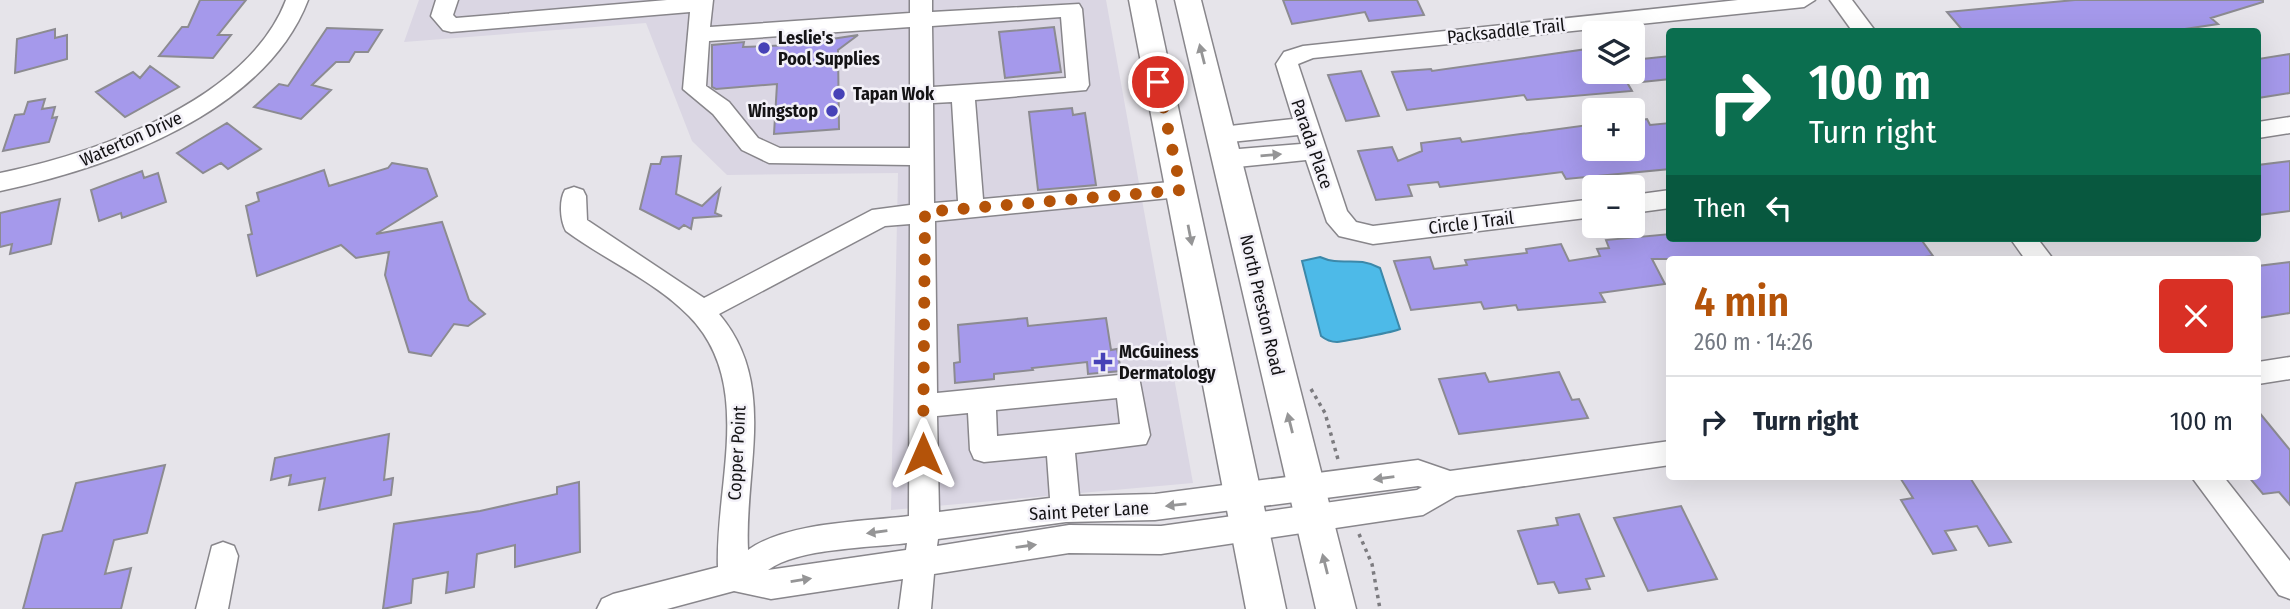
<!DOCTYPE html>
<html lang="en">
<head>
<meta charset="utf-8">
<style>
	body { margin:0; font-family:"Fira Sans Condensed",sans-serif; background:#f6f6f7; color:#1f2937; height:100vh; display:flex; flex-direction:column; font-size:26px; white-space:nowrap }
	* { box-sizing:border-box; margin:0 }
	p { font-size:23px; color:#747a83 }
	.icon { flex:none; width:38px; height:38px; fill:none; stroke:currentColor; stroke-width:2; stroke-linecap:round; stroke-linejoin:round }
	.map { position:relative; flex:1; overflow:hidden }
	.side { position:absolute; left:1666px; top:256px; width:595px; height:224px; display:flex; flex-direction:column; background:#fff; border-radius:7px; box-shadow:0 7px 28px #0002 }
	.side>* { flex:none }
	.guide { position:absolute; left:1666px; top:28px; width:595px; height:214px; border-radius:7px; box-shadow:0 7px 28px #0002; background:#0b6e4f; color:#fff; overflow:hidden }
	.controls { position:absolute; left:1582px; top:21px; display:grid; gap:14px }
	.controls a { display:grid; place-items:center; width:63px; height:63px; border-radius:7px; background:#fff; box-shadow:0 7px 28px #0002; font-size:35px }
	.pin { position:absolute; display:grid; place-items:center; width:60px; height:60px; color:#fff; margin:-30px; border:4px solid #fff; border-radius:50%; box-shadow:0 2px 7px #0007 }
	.me { position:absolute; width:77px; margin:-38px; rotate:0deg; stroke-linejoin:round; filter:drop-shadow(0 0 5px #0008) }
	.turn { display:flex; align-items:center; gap:24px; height:147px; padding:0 28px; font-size:32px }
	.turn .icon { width:91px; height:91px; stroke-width:2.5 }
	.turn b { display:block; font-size:49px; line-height:60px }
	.then { display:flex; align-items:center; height:66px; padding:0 28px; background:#0003; gap:14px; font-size:26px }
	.round { display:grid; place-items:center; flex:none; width:74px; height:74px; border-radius:7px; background:#f6f6f7 }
	.headline { display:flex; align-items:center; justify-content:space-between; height:119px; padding:0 28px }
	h1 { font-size:42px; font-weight:600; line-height:52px; color:#b45309 }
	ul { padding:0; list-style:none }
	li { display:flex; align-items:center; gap:21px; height:91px; padding:0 28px; border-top:2px solid #e0e1e3 }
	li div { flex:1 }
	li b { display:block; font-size:26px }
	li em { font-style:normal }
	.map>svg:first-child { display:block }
</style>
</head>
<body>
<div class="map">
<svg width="2290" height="609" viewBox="0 0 2290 609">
	<rect width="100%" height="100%" fill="#e6e4ea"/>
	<path fill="#dad6e3" d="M419,0H1106L1193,483L891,510L898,173L727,175L692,141L646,23L404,42Z"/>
	<path fill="#4dbae8" stroke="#3c88a9" stroke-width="2" d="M1320,257C1342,267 1356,255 1380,268L1400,329C1394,332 1346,341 1337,342C1331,342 1326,340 1321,336L1302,261Z"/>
	<path fill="#a599eb" stroke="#8c8b91" stroke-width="2" d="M200,0H246L218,35H231L213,58L159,56L182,27H188Z
		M1283,0H1417L1424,15L1369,21L1365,12L1292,24Z
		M2075,0H2263V2L2211,18L2218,24L2165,32H1964L1947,12Z
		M1054,27L1061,72L1005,78L999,32Z
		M327,28L382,30L368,52H355L349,62H336L312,85L331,90L301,119L254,107L279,84L288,86Z
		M55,29V38L67,35V59L15,73L17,39Z
		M858,35L838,50L839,129L774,134L777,84L716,89L712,87V45L744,42L743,47L792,45Z
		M1594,48V72H1621L1632,91L1527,100L1524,95L1407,110L1392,72L1431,69L1432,71Z
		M2290,54V93L2258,98V59Z
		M1670,56V79L1633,83V60Z
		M150,66L179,87L125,117L96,92L133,72L140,78Z
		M1361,71L1379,116L1346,121L1328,75Z
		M45,99L42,109L55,107L52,118L57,117L49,142L3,151L15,115L24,114L28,102Z
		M1072,108L1073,115L1085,113L1096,185L1038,190L1029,112Z
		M1647,119L1650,125L1670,123V169L1566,179L1562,172L1440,187L1438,182L1408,185L1412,196L1376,200L1358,151L1392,147L1398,161L1422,151L1421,143L1460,138L1462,142L1588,125L1594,138V149H1633V121Z
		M227,123L261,149L228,169L221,163L203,173L177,153Z
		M681,156L676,194L702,206L720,189L715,213L722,216L693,218L691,229L684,225L679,229L640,209L651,164H660L662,157Z
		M2290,161V211L2258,215V165Z
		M392,163L427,169L437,196L376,234L442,222L469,300L485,314L468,326L454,324L431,356L409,352L385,275L389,252L356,258L341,245L257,276L248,235L252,234L246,206L259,201L257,193L324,170L329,186L388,168Z
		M142,171L144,178L158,173L166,202L122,218L121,213L99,221L91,190Z
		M60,199L51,244L10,254L12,244L0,247V213Z
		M1670,234V238H1920L1933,256L1908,259H1652L1665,284L1600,293L1605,302L1518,310L1516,305L1484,309L1481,302L1411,310L1394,261L1430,257L1434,269L1467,265L1465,260L1527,253L1526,249L1561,244L1569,261L1600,256L1597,249L1609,248L1606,240Z
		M2290,262V313L2258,318V266Z
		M1027,318L1028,326L1106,318L1111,350L1117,349L1121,371L1088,374L1087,362L1032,368L1033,370L994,374V379L955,383L954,363L960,362L958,325Z
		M1559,372L1572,400L1579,399L1588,418L1459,434L1439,379L1485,373L1489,382Z
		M2258,411L2290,450V505L2279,492L2263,494L2248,476H2258Z
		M389,434L384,480L393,478L391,495L319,510L325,478L289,485L291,475L271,480L275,458Z
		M165,465L147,533L114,540L105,574L131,568L121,609H23L43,535L62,531L76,483Z
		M1899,476H1969L2011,542L1989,546L1977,526L1945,531L1956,550L1933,554L1901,500L1913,498Z
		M579,482L580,552L515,567V545L477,554L474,587L446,593L448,572L413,579L411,603L383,609L394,524L480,511L557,494V487Z
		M1681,506L1717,579L1648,591L1614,518Z
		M1579,514L1604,576L1586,579L1590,589L1559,593L1554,582L1538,584L1518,531L1558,525L1556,518Z"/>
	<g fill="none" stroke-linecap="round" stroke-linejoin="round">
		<g stroke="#88868b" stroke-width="3">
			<path id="minor" d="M286,0H308C265,113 109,168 0,191V173C97,153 248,100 286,0Z
				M436,0H458L453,15L456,18L667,0H713L710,27L910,13V0H932V12L1079,4L1082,9L1089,85L1086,90L975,100L983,199L1181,181L1190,184L1193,190L1190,196L935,221L937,393L1129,374L1139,377L1150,435L1146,444L1075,453L1079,496L1155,494L1418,460L1450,471L1670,441V465L1456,496L1423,515L1161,554L1069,553L934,574L931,609H899L903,579L771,599L734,591L667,609H597L602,599L613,594L718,567C715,484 755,383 689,316C655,281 605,260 566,231C560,220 559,200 565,190L574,187L583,190L586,196L587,220L704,298L872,210L910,205V165L769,163L742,150L713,114L683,89L690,12L451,32L443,30L431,16ZM1061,17L1066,78L933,87L932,26ZM910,27V148H780L758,138L729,102L706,86L709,41ZM952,102L958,201L934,203L933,103ZM910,224L909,516C862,522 787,522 748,550C744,469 778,383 719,314L885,226ZM1117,398L1120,424L997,436L996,410ZM968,413L970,450L974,459L984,462L1047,456L1050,498L939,512L937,416ZM1418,486L1422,487L1417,490L1161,526L1069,525L937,546L938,539L1066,522L1155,520ZM907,543L906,550L768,570C798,548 869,548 907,543Z
				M1738,0H1815L1804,7L1313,58L1298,64L1347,211L1356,222L1373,226L1594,199V217L1373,244L1339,236L1327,222L1306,160L1227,168L1219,165L1215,159L1219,153L1227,150L1301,144L1298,135L1221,143L1213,141L1209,135L1213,129L1221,127L1293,119L1276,64L1284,52L1303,46Z
				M1830,0H1852L1876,32H1853Z
				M2290,117V133L2258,138V122Z
				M1670,190V208L1633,213V195Z
				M2010,238H2037L2053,259H2025Z
				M2290,357V379L2258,384V362Z
				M2191,476H2223L2290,561V599L2279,595Z
				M223,542L234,546L238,556L228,609H196L212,546Z"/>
		</g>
		<g stroke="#88868b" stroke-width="3">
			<path id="major" d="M1129,0H1155L1286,609H1246Z
				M1175,0H1201L1356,609H1316Z"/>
		</g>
		<path stroke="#7c7b7f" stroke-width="3.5" stroke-dasharray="3.5 4.5" stroke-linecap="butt" d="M1311,389L1325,413L1339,463
			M1359,534L1372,564L1380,609"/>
		<use href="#minor" fill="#fff" fill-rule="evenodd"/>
		<use href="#major" fill="#fff" fill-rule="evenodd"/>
	</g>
	<defs><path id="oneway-solid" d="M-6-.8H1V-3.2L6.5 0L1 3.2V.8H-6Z" transform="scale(1.75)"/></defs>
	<g fill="#959596">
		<use href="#oneway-solid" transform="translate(1202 54) rotate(-104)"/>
		<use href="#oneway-solid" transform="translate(1271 155) rotate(-5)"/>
		<use href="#oneway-solid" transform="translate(1190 235) rotate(79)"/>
		<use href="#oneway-solid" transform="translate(1290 423) rotate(-104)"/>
		<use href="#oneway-solid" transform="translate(1384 478) rotate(172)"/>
		<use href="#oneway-solid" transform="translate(1176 505) rotate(174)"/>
		<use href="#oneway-solid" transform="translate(877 532) rotate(172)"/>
		<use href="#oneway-solid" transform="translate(1026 546) rotate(-8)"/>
		<use href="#oneway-solid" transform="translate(1325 564) rotate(-104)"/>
		<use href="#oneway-solid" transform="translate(801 580) rotate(-9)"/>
	</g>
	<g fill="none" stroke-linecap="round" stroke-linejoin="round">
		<path stroke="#b45309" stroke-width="12" stroke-dasharray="0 21.6" d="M923,454L925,212L1181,190L1158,82"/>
	</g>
	<g fill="#4642b7" stroke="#f3f1f8" stroke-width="2.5">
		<circle cx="764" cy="48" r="7"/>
		<circle cx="839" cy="94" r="7"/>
		<circle cx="832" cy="111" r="7"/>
		<path d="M1099.5 351.5h7v7h7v7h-7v7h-7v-7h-7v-7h7z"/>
	</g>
	<g text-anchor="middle" stroke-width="5" stroke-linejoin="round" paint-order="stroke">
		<g font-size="18" fill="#141315" stroke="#f3f1f8">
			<text transform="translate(1506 31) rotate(-6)" y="6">Packsaddle Trail</text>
			<text transform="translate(131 139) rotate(-24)" y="6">Waterton Drive</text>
			<text transform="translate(1312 144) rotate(71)" y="6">Parada Place</text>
			<text transform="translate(1471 223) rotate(-7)" y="6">Circle J Trail</text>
			<text transform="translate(1262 305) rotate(77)" y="6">North Preston Road</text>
			<text transform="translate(737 453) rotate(-87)" y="6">Copper Point</text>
			<text transform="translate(1089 511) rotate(-3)" y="6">Saint Peter Lane</text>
		</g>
		<g font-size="18" font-weight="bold" fill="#141315" stroke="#f3f1f8" text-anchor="start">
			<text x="778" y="44">Leslie's<tspan x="778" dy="21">Pool Supplies</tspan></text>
			<text x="853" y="100">Tapan Wok</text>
			<text x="818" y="117" text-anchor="end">Wingstop</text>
			<text x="1119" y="358">McGuiness<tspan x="1119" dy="21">Dermatology</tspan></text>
		</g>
	</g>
</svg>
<div class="controls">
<a><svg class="icon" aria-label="layers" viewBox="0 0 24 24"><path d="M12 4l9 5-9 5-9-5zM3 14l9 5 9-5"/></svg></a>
<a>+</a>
<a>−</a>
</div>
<div class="pin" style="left:1158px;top:82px;background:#d93025"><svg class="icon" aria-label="arrive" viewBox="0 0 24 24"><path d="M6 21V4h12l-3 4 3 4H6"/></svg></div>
<svg class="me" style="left:923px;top:454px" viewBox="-20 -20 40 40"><path d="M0-17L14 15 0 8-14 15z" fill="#b45309" stroke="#fff" stroke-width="4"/></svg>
<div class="guide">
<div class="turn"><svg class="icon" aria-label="right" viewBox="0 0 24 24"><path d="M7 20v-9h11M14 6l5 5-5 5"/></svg><div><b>100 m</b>Turn right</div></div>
<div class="then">Then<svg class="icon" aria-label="left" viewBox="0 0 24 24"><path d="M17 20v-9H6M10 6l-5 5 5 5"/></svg></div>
</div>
<section class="side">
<div class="headline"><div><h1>4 min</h1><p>260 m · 14:26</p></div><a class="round" style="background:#d93025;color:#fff"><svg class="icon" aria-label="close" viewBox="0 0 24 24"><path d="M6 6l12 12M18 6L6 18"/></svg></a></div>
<ul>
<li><svg class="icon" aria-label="right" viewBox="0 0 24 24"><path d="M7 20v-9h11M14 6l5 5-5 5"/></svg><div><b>Turn right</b></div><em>100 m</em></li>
</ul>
</section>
</div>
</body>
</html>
